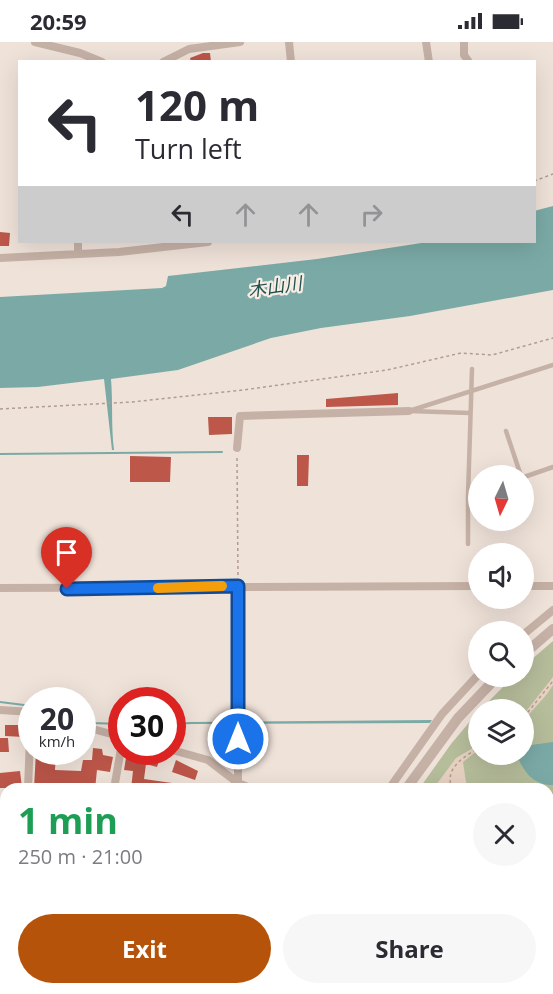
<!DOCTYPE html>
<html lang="en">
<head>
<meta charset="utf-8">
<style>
	body { margin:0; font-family:"Open Sans","Noto Sans JP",sans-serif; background:#f7f7f7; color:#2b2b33; height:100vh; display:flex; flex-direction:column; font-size:22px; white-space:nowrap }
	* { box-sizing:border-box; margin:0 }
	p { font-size:20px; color:#7c7c81 }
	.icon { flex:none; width:33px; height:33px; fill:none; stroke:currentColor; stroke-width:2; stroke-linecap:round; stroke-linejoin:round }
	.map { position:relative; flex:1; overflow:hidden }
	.sheet { position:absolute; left:0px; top:741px; width:554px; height:212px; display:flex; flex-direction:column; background:#fff; border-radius:18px 18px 0 0; box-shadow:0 6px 24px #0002 }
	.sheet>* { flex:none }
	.top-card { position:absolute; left:18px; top:18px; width:518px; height:183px; border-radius:0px; box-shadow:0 6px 24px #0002; background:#fff; color:#2b2b33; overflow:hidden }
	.needle { width:39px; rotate:185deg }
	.tools { position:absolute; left:468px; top:423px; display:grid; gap:12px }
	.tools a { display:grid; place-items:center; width:66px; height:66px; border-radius:50%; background:#fff; box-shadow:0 6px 24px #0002; font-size:30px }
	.speed { position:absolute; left:18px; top:645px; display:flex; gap:12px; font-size:30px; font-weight:700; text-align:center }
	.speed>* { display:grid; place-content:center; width:78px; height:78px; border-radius:50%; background:#fff; box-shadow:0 6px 24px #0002; line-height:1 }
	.speed small { font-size:15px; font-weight:400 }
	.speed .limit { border:9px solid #d22; background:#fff; color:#111 }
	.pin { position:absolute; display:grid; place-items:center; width:51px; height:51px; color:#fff; margin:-62px -26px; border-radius:50% 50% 50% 0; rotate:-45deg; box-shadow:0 0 6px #0007 }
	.pin .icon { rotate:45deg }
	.me { position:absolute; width:66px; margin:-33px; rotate:0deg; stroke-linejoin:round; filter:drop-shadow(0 0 4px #0008) }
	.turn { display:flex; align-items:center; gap:21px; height:126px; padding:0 18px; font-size:27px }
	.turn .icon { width:78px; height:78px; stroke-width:2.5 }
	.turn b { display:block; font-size:42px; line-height:51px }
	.lanes { display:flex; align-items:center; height:57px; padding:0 18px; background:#0003; justify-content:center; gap:30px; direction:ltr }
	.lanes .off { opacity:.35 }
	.round { display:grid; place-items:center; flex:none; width:63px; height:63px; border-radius:32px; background:#f7f7f7 }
	.headline { display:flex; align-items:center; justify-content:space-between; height:102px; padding:0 18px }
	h1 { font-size:36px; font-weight:700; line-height:45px; color:#1e9e55 }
	.cta { display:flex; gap:12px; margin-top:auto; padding:12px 18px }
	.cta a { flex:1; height:69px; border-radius:36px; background:#b45309; color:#fff; font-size:24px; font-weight:700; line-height:69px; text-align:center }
	.cta a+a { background:#f7f7f7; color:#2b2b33 }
	.status { display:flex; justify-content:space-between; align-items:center; height:42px; padding:0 30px; background:#fff; direction:ltr }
	.status svg { height:16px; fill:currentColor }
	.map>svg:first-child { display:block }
</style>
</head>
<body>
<div class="status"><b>20:59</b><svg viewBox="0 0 49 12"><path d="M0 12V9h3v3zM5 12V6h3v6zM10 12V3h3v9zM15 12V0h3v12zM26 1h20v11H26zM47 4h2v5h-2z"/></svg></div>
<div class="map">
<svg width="553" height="952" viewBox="0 0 553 952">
	<rect width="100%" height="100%" fill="#efe2d9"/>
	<path fill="#b6bd9b" d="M553,599V871L548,865V747H419L451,702L478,670V712H524V668L481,667L513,635L524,634V624Z"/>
	<path fill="#e6d1c1" d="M553,635V643L547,652L524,678V672Z
		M478,703V708L463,720L467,747H433L456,716Z"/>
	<path fill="#7baaa6" d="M553,164V248L410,274L321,286L271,296L178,328L111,337C113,360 111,384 114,408H112L104,337L38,345L0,346V255L162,246L166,244L168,234L317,217L428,200H534V169Z
		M432,678L430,681L189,682V680Z
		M553,700V743C532,743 525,730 516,713L524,712V704Z"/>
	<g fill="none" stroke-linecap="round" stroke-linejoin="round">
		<path stroke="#7baaa6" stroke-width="2" d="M0,412L222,410
			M0,660L32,664
			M82,677L91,681L122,682
			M172,682L191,681"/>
	</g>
	<path fill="#bd574a" d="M203,11H210L211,20H191L190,16Z
		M0,190L10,191L9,204H0Z
		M398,351V363L326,365V357Z
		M208,375H232V392L209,393Z
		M297,413H309L308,444H297Z
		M130,414L171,415L170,440H130Z
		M5,683H24V695L5,694Z
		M0,696H8L9,710H0Z
		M93,706L102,707L103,713L113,715L110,730L97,728L95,747H78V743H50V747L34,746L36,710H56L55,728L81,729L83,718H92Z
		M127,710H149L161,713L157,725L146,722L144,737L186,743V747H131L133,729L124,728Z
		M176,718L198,729L195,738L172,730Z
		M20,729L22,746H0V731Z
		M553,943V952H529L528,950Z"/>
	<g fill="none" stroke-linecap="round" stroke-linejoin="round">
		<path stroke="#b29b91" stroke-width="1.5" stroke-dasharray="3 3" stroke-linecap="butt" d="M534,139L553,132
			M0,367L132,360L243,348L387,328L461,311L492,313L553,296
			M237,416L238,534
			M524,675L553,639
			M452,747C444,726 463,716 478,706
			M548,793L553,794"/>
		<path stroke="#c6b1a6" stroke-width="4.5" d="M470,371L409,369L553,323
			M506,389L521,434
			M524,435L553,425
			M468,454L472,327
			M468,502V454L478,450
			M112,946V952
			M495,946L497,952
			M140,952V946"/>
		<path stroke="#c6b1a6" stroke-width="8" d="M35,0L80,11L102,20
			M289,0L291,20
			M426,0L429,20
			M464,0V13L469,20
			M163,20L189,7L240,0
			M78,210V200
			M0,216L119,210L208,200
			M237,406L240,374L409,369
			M238,544V741
			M524,544H553
			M0,546L478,544
			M524,592L553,568
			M0,668L32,670
			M82,684L122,695
			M172,708L208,718L238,741L253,747
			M28,747L31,670
			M114,747L122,701
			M389,747L442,672L478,633
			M0,825H6
			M548,877L553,883
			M202,946V952"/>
		<path stroke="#c6b1a6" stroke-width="10" d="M524,612L553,587
			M406,747L458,676L498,634
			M318,952L319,946"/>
	</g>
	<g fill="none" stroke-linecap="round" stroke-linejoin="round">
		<g stroke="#114b97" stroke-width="15">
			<path id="route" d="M67,547L238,544V697"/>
		</g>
		<use href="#route" stroke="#1a73e8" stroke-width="10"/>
		<path stroke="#f59e0b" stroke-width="10" d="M158,546L222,544"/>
	</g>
	<g text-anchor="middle" stroke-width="4.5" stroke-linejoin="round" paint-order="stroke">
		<g font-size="18" font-style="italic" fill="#1f514e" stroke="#f7ede5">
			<text transform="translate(275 245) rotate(-8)" y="6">木山川</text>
		</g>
	</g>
</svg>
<div class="tools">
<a><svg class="needle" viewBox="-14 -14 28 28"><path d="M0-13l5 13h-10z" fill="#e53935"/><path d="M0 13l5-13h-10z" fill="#7c7c81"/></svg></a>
<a><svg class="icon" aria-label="sound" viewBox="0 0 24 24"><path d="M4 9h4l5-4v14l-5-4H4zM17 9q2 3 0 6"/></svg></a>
<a><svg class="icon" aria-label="search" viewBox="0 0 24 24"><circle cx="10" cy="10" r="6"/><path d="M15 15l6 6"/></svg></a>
<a><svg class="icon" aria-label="layers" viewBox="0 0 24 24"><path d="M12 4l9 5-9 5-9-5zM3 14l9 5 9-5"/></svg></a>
</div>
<div class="speed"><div>20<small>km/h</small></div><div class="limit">30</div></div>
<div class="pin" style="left:67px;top:547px;background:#d93025"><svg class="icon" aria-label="arrive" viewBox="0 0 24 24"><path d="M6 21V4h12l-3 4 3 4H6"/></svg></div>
<svg class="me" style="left:238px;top:697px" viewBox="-20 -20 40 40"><circle r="17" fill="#1a73e8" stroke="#fff" stroke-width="3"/><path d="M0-11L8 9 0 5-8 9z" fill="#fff"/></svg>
<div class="top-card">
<div class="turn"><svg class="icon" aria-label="left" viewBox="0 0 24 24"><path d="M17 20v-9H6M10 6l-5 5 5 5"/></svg><div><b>120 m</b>Turn left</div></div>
<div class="lanes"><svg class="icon" aria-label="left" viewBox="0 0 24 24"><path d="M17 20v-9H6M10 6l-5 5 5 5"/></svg><svg class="icon off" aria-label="ahead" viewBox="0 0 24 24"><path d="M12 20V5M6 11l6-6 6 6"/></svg><svg class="icon off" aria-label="ahead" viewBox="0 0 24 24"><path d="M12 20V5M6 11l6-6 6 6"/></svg><svg class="icon off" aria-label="right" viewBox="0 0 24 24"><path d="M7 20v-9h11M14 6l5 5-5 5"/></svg></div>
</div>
<section class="sheet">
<div class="headline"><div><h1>1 min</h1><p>250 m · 21:00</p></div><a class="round"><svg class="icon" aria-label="close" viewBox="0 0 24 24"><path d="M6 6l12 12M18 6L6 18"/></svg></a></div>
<div class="cta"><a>Exit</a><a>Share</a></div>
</section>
</div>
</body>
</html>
